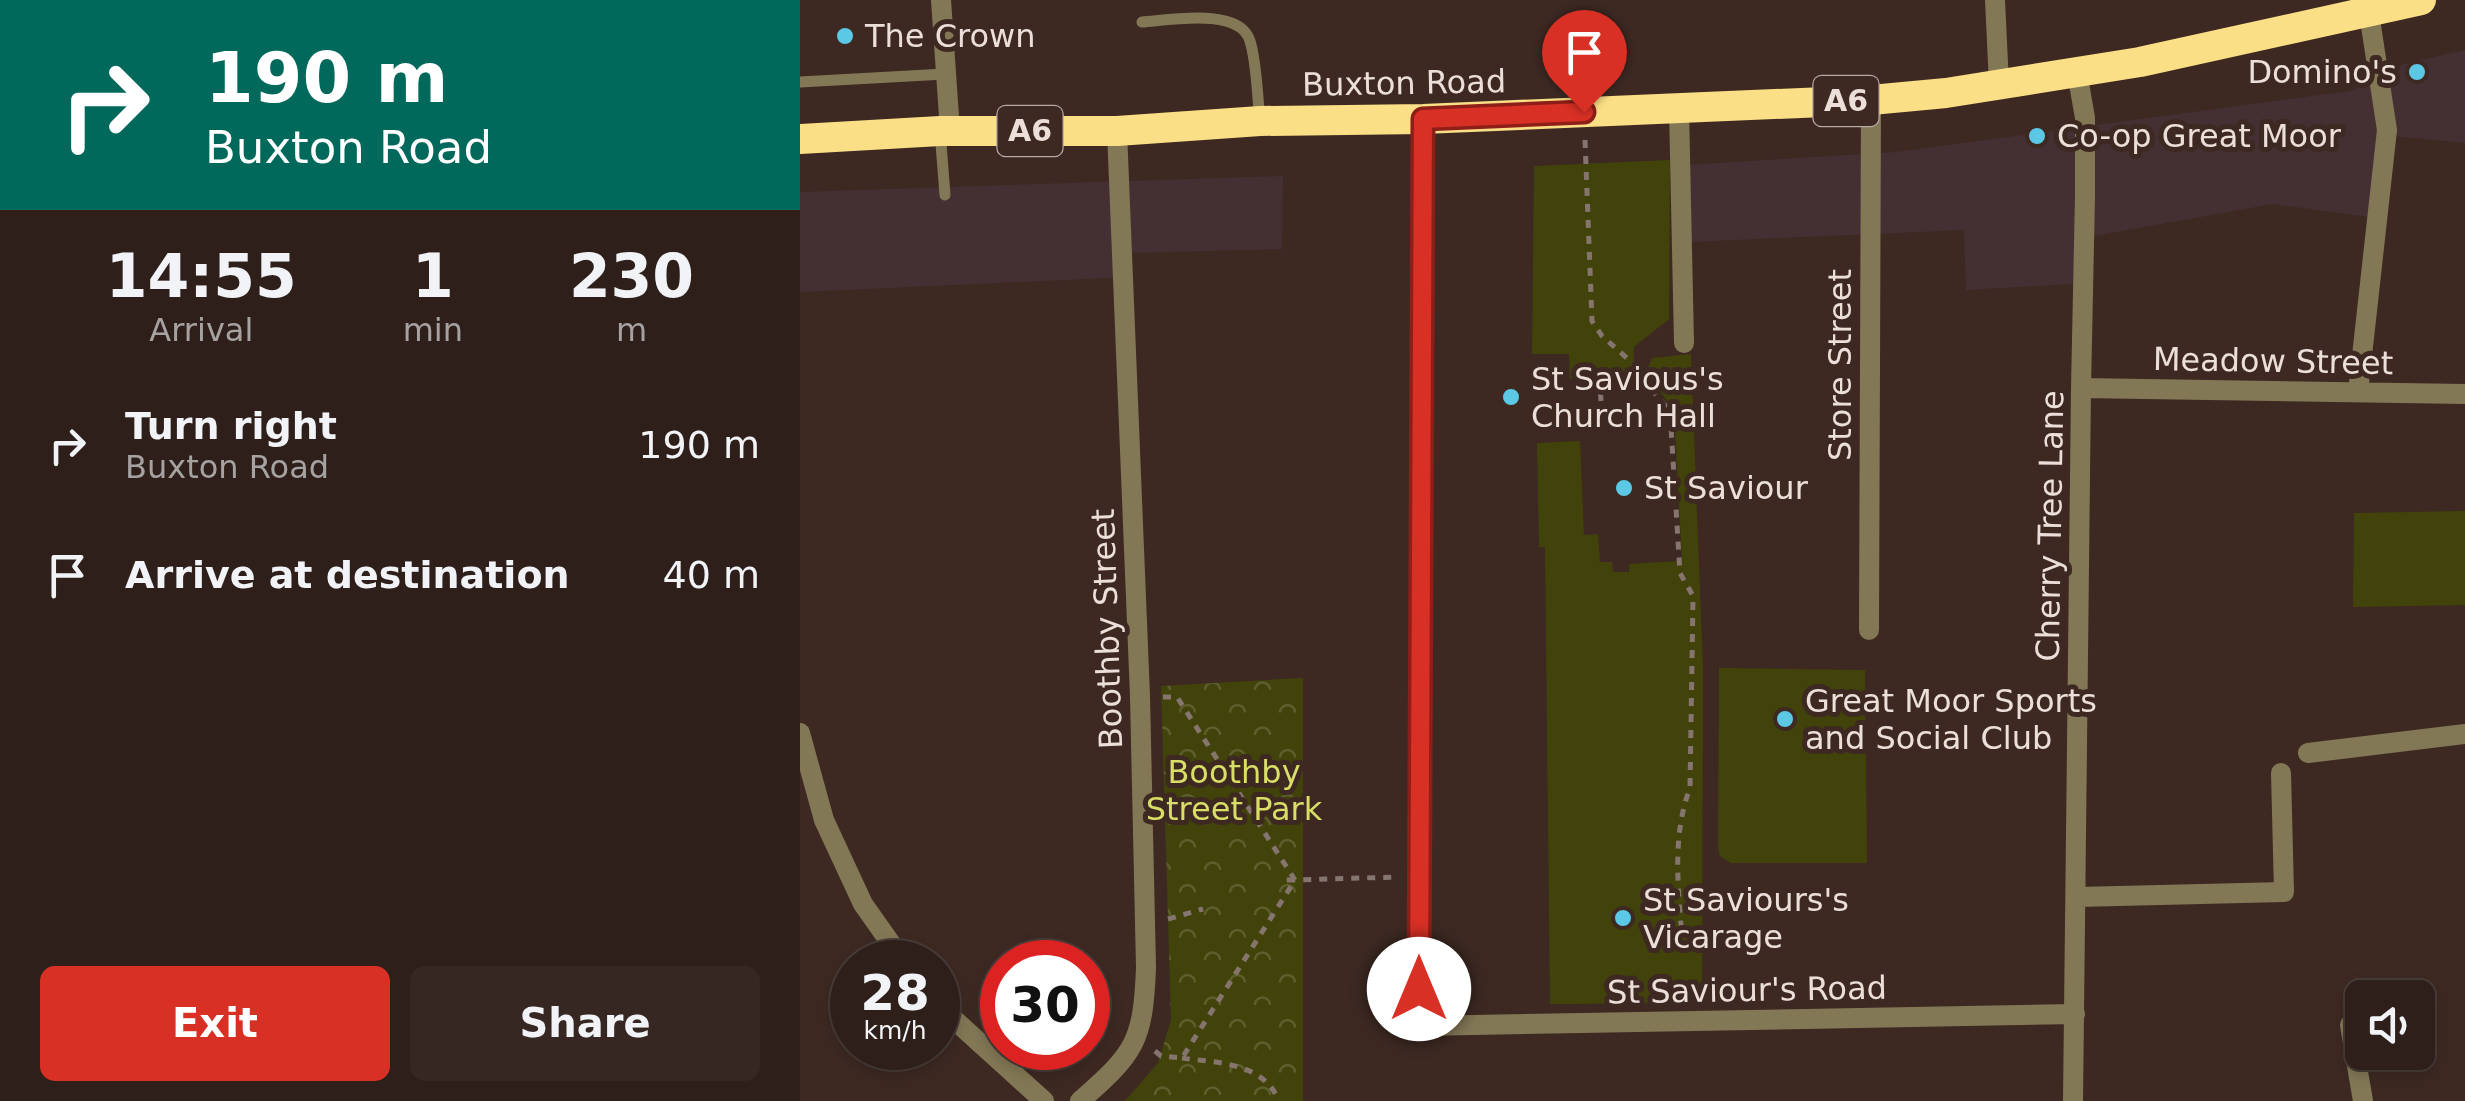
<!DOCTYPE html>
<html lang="en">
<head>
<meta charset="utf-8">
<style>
	body { margin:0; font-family:"DejaVu Sans",sans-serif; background:#362723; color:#f1f3f6; height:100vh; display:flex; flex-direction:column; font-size:38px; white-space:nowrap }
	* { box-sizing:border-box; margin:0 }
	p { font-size:32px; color:#a7a2a2 }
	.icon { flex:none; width:55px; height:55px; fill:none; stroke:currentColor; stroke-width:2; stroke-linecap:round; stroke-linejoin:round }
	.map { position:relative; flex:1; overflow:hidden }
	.details { display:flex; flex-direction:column; background:#2e1f1a; width:800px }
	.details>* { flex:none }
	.guide { background:#00695c; color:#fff; overflow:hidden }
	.controls { position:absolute; left:1545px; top:980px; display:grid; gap:20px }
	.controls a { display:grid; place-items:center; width:90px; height:90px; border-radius:15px; background:#2e1f1a; box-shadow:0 5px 15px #0003,0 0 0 2px #493d39; font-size:50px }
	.speed { position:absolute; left:30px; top:940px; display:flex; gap:20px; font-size:50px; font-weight:700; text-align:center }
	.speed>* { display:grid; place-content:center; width:130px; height:130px; border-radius:50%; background:#2e1f1a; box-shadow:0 5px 15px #0003,0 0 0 2px #493d39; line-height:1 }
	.speed small { font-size:25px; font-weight:400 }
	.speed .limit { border:15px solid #d22; background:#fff; color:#111 }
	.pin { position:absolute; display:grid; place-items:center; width:85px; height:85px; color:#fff; margin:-102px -42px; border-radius:50% 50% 50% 0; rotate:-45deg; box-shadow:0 0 10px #0007 }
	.pin .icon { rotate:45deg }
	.me { position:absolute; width:110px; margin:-55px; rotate:0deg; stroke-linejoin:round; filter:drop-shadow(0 0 8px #0008) }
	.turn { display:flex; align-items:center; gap:35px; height:210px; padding:0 40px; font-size:45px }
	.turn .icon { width:130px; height:130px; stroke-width:2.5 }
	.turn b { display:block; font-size:70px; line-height:85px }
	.eta { display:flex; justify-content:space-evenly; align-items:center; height:170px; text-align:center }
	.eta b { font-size:60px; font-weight:700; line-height:70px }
	.cta { display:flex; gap:20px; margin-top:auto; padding:20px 40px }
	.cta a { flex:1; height:115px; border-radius:15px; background:#d93025; color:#fff; font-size:40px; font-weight:700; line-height:115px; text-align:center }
	.cta a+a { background:#362723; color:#f1f3f6 }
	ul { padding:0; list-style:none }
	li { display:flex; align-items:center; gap:30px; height:130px; padding:0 40px }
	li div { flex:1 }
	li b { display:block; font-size:38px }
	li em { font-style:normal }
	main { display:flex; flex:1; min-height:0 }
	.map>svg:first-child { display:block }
</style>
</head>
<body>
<main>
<section class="details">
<div class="guide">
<div class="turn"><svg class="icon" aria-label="right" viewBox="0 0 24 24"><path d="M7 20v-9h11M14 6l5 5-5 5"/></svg><div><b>190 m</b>Buxton Road</div></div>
</div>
<div class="eta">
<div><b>14:55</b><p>Arrival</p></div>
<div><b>1</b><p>min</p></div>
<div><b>230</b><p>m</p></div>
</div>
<ul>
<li><svg class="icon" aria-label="right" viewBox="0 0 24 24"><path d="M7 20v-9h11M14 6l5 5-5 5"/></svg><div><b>Turn right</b><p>Buxton Road</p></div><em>190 m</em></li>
<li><svg class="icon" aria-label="arrive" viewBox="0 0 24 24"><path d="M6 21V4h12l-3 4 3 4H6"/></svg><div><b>Arrive at destination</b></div><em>40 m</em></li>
</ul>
<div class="cta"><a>Exit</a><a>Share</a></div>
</section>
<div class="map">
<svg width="1665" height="1101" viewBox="0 0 1665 1101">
	<defs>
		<pattern id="park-crowns" width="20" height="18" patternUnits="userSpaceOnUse" patternTransform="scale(2.5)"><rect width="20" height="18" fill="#41430a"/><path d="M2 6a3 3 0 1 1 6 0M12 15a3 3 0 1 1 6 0" fill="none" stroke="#5d5e2d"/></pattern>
	</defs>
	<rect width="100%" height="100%" fill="#3d2922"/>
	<path fill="#443033" d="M1665,50V143L1593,136L1584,219L1473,204L1288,237V283L1166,290L1164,230L888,242L885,165L1096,152L1550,91L1601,65Z
		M483,176L482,249L328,253L329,277L0,292V192Z"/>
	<path fill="url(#park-crowns)" d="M503,678V1101H325L358,1063L371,1020L361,686Z"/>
	<path fill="#41430a" d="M870,160L869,319L834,347L833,373L770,379L769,354H732L734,166Z
		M891,354L903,669L902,1003L750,1004L745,547H739L737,443L780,441L784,535L798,534L800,562H812L813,572H829V564L882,561L874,410L846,373L852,358Z
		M1665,511V605L1553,607L1554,513Z
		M919,668L1065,670L1067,863H931L920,856L918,848Z"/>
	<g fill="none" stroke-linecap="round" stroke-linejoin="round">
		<path stroke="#86756f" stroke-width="5" stroke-dasharray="8 8" stroke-linecap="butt" d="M785,140L792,321L802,336L837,367L845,382L870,411L880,573L893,596L890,788C872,835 878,887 882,937
			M801,401L800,384L845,382V399
			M363,697H377L495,880L597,877
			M368,919L403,909
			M355,1051L361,1056L382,1058L495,880H482
			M382,1058C418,1063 463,1062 479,1101"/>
		<path stroke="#837856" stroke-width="11" d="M342,22C370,20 440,7 450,41C457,64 457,95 460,119
			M0,82L145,74
			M140,131L145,195"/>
		<path stroke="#837856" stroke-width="20" d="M141,0L150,131
			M1195,0L1199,84
			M879,108L884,343
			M623,119L619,1026L1275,1014
			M1281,388L1665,394
			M1558,392L1587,130L1569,13
			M1069,630L1071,100
			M0,733L24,820L63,904L104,962
			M1508,753L1665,734
			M1277,897L1484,892L1481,773
			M138,1005L244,1101
			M1550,1025L1563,1101
			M280,1101C335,1053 343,1042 346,968L340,696L317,131
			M1273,1101L1281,388L1285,196V118L1277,72"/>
		<path stroke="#fbdf86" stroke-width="30" d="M0,139L140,131H317L460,121L623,119L1071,100L1146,93L1340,62L1621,0"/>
	</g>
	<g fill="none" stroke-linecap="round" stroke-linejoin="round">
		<g stroke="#8d1f18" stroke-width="25">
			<path id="route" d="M619,989L623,119L784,112"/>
		</g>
		<use href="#route" stroke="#d93025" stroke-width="18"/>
	</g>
	<g fill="#5bc8e6" stroke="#3d2922" stroke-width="4">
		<circle cx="45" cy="36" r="10"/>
		<circle cx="1617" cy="72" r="10"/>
		<circle cx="1237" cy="136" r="10"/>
		<circle cx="711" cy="397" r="10"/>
		<circle cx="824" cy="488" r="10"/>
		<circle cx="985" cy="719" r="10"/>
		<circle cx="823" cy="918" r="10"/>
	</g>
	<g text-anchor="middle" stroke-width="10" stroke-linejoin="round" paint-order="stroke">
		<g fill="#3d2922" stroke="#b8a8a3" stroke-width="2.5">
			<rect x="1013.5" y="76" width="65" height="50" rx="8"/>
			<rect x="197.5" y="106" width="65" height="50" rx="8"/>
		</g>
		<g font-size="30" font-weight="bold" fill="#ecdfda">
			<text x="1046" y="111">A6</text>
			<text x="230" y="141">A6</text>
		</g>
		<g font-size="32" fill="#ecdfda" stroke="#3d2922" text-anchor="start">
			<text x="65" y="47">The Crown</text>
			<text x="1597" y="83" text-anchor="end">Domino's</text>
			<text x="1257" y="147">Co-op Great Moor</text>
			<text x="731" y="390">St Savious's<tspan x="731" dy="37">Church Hall</tspan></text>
			<text x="844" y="499">St Saviour</text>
			<text x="1005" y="712">Great Moor Sports<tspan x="1005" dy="37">and Social Club</tspan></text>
			<text x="843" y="911">St Saviours's<tspan x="843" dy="37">Vicarage</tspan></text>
		</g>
		<g font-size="32" fill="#ecdfda" stroke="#3d2922">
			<text transform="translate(604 83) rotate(-1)" y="11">Buxton Road</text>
			<text transform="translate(1473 361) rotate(1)" y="11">Meadow Street</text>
			<text transform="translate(1040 365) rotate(-90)" y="11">Store Street</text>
			<text transform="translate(1250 526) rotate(-89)" y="11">Cherry Tree Lane</text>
			<text transform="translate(307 629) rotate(-92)" y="11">Boothby Street</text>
			<text transform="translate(947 990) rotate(-1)" y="11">St Saviour's Road</text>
		</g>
		<g font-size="32" fill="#d8de66" stroke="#3d2922">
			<text x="434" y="783">Boothby<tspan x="434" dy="37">Street Park</tspan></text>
		</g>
	</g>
</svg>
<div class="controls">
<a><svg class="icon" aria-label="sound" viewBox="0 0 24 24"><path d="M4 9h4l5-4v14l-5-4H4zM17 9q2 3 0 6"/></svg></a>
</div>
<div class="speed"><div>28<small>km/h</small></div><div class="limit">30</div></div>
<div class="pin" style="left:784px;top:112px;background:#d93025"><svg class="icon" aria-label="arrive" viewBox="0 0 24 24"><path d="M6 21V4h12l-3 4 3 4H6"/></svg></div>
<svg class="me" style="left:619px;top:989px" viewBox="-20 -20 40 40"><circle r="19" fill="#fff"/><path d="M0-13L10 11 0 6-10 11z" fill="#d93025"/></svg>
</div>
</main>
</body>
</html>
